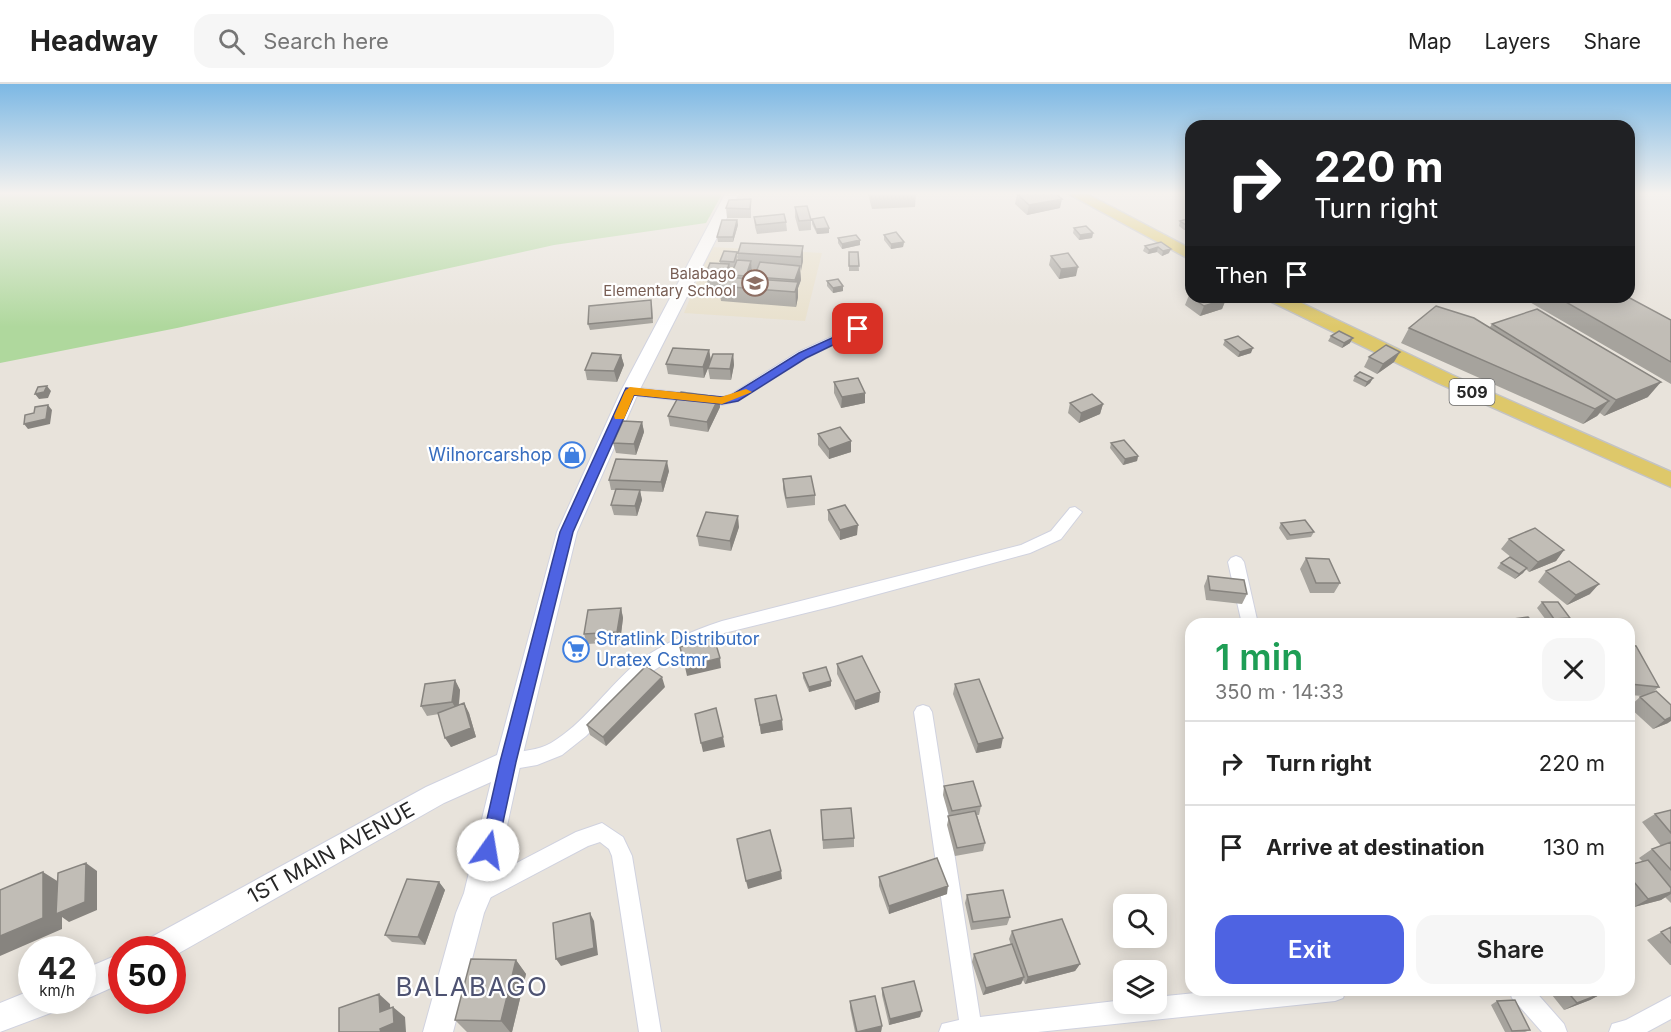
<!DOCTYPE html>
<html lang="en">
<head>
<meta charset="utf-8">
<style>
	body { margin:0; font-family:Inter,sans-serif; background:#f6f6f6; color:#222; height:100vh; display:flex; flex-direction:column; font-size:22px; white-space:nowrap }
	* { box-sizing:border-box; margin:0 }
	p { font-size:20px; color:#767676 }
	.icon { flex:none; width:33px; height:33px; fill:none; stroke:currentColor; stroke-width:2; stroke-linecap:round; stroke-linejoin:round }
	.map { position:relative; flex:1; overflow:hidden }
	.drawer { position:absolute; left:1185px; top:534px; width:450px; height:378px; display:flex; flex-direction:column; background:#fff; border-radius:18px; box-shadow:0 3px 15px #0003 }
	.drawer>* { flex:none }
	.guide { position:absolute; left:1185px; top:36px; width:450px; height:183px; border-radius:18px; box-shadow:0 3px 15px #0003; background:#202124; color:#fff; overflow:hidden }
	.tools { position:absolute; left:1113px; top:810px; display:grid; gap:12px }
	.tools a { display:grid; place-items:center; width:54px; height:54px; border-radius:12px; background:#fff; box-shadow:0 3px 15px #0003; font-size:30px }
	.speed { position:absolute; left:18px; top:852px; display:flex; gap:12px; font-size:30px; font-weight:700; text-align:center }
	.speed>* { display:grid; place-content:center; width:78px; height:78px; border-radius:50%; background:#fff; box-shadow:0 3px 15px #0003; line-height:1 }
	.speed small { font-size:15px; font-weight:400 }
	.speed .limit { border:9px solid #d22; background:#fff; color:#111 }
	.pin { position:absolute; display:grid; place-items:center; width:51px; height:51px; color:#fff; margin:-26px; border-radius:12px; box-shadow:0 3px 9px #0006 }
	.me { position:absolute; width:66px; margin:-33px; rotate:13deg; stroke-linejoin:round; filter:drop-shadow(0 0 4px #0008) }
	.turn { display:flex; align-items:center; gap:21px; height:126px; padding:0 30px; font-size:27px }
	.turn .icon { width:78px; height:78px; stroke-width:2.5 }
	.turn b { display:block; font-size:42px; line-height:51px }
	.then { display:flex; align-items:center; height:57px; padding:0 30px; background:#0003; gap:12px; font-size:22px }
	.round { display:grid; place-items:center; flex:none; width:63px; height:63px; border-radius:18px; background:#f6f6f6 }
	.overview { display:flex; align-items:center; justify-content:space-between; height:102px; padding:0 30px }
	h1 { font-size:36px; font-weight:600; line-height:45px; color:#1e9e55 }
	.cta { display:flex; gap:12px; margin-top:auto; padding:12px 30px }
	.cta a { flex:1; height:69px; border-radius:18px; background:#4e63e2; color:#fff; font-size:24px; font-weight:600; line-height:69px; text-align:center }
	.cta a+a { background:#f6f6f6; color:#222 }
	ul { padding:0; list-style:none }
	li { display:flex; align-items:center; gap:18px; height:84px; padding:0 30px; border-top:2px solid #e0e0e0 }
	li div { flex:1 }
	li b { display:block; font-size:22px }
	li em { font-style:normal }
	header { display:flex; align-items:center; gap:36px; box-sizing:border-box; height:84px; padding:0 30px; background:#fff; border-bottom:2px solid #e0e0e0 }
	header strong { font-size:28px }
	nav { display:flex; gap:33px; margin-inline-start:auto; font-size:21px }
	.search { width:420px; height:54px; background:#f6f6f6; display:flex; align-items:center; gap:15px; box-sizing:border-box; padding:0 21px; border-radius:18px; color:#767676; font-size:22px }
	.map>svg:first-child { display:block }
</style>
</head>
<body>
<header>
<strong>Headway</strong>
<div class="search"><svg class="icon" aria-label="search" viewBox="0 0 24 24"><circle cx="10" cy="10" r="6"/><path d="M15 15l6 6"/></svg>Search here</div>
<nav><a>Map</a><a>Layers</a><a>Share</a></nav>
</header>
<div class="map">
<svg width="1671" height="948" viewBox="0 0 1671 948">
	<rect width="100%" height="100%" fill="#e8e3db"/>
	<path fill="#e8e0cc" d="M711,163L822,169L805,237L684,229Z"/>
	<path fill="#afd89d" d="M0,110H722L706,139L554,161L177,244L0,279Z"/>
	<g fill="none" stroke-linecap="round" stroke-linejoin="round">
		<g stroke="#d0d2df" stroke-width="2">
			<path id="street" d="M858,241L862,243V247L806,274L738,317L722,321L630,311L624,307L630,303L722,313L730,311L798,268Z
				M1075,423L1082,428L1061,455L1030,469L834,522L724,549L692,562L645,592L586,652L562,671L537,681L508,686L502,684L499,678L502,672C518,666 536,668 551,659C583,640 604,608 632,583C657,562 691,547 722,537L1021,461L1051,447L1070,424Z
				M1236,472L1241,474L1244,478L1258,540H1242L1228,478L1231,474Z
				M923,621L929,623L932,628L980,933L1124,916V920H1156V913L1225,906H1346L1343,914L1335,917L1038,948H939L942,940L959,936L914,628L917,623Z
				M602,739L623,753L632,772L661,948H639L612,772L609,765L600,758L588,762L478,820L471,817L468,810L471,803L576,748Z
				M1509,906H1534L1564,940L1567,948H1542L1512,914Z
				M1671,912V935L1647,948H1609L1612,940L1626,936Z"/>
		</g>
		<g stroke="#d0d2df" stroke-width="2">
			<path id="secondary" d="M725,110H739L639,307L577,448L521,678L492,810L484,829L453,948H423L456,829L464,809L491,698L444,719L172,873V866H142L146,856L426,703L497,671L557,448L621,307Z
				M122,869V899L82,917L81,916L82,886Z
				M32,906V916H60L56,927L0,948V919Z"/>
		</g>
		<g stroke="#c3c3c3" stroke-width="3">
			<path id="primary" d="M1069,110H1087L1191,165V176Z
				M1268,213H1289L1452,291L1671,388V403L1438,299L1270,217Z"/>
		</g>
		<use href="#street" fill="#fff" fill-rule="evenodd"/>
		<use href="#secondary" fill="#fff" fill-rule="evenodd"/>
		<use href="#primary" fill="#dec86a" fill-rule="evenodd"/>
	</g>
	<path fill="#a6a39d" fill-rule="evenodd" d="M868,110H916L915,123L872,125Z
		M1017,110L1060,124L1027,131L1015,120Z
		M751,115V134H727L726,124Z
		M795,123L811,136V146L799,147L795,133Z
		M754,133L786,138L787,147L757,150L755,143Z
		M812,135L829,144V149L817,150L812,140Z
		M737,136L738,141L733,158H718L717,153Z
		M1180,137L1191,138V144L1184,146L1179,142Z
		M1074,144L1093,149L1092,154L1079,156L1073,149Z
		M884,151L904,158L903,163L891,165L884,156Z
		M838,154L860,156V161L842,165L838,159Z
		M1161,158L1169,169L1162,172L1157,168L1148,170L1143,167L1145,162Z
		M803,162V177L800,187L801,196L798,204V213L796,223L721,217L719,204L708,203L706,189L720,179V177L737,168L738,173L737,176H738V169ZM730,183H734L731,191V193ZM752,185H757L754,193V195H751L752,191Z
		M849,168H858L859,187H849Z
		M1051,172L1076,192L1059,195L1049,181Z
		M827,197L843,202V207L833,209L827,202Z
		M1189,211L1226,215L1222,225L1200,232L1185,221Z
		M1521,213H1628L1671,236V300Z
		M652,221L653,239L590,246L588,240Z
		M1492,240L1648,313L1604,332L1600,329L1597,332L1583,340L1401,259L1409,244L1490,243Z
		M1331,252L1350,259L1342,264L1328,257Z
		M1225,256L1251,269L1238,273L1223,261Z
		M709,266L711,277L704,294L668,290L666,280Z
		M733,270L734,281L731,296L710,295L708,284Z
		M621,271L624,281L617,298L587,296L585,286Z
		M1369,273L1394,278L1377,290L1364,283Z
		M1355,292L1373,294L1370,299L1365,303L1353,297Z
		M834,298L865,319L841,324L834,309Z
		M719,313L720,323L708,348L670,342L668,332Z
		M1070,319L1103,320L1100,330L1079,339L1068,329Z
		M642,338L644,348L636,371L616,369L613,359Z
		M818,350L851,368L829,375L818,361Z
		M1111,359L1138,372L1137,377L1123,381L1110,364Z
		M669,387L663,408L640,407L642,416L637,432L614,431L611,421L616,406H611L609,396Z
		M783,395L815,411V421L787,424L783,405Z
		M828,426L857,451L840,456L828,436Z
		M1281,439L1314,448L1311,453L1287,456L1279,444Z
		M739,443L731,467L699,462L697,452Z
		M1509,455L1564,466L1556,477L1529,488L1526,485L1523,489L1515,495L1497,484L1501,479L1517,478L1501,465Z
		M1306,474L1340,499L1334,509H1310L1300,485Z
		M1546,487L1590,510L1567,521L1538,498Z
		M1208,492L1247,510L1242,520L1206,516L1204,502Z
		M1542,518L1570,534L1565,539L1549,540L1537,524Z
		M621,524L623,534L620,558L587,560L584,550Z
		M1513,535L1534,540H1509Z
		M1629,561L1659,603L1653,608L1668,639L1653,645L1629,623L1640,613L1643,612L1629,611Z
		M837,580L880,608L879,618L855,626L837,590Z
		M803,589L831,602L809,608L803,594Z
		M455,596L460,606L459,621L464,619L469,629L476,653L451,663L439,630L427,632L421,622Z
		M955,600L1001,664L976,669L953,610Z
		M665,603L606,662L590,651L587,641Z
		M755,615L783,646L761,650Z
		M944,702L981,722L979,731H977L985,759L983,767L955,772L947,741L949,732L943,711Z
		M821,726L854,754V763L823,765Z
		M1671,726V819L1665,813L1661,816L1634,823L1629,816V781L1643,778L1639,774L1652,765L1661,762L1642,738L1655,730Z
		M879,793L947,810L889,830L879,802Z
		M439,798L445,806L425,861L392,858L385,851Z
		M967,811L1010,833L1007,841L971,846L965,819Z
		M1671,843V881H1670L1647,856Z
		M1012,847L1080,880L1075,887L1025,900L1023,896L1021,900L983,911L972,878L974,870L1011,861L1009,855Z
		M516,876L526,890L512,948H467L455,936Z
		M882,904L920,933L889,941L882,911Z
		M1548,906H1601L1603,909L1590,916L1564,926Z
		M850,917L882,942L881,948H855L850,924Z
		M1497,917L1530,946L1525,948H1505L1491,921Z"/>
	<path fill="#87847f" d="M1062,115L1060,124L1027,131L1029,121Z
		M737,136L738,141L733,158V153Z
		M1191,140V144L1184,146L1186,141Z
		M829,144V149L817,150L816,145Z
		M1093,149L1092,154L1079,156L1080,151Z
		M860,156V161L842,165V160Z
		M904,158L903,163L891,165V160Z
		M803,162V177L801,187V173Z
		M1158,163L1157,168L1148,170L1149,166Z
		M1171,165L1169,169L1162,172L1163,167Z
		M751,177L752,191L748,205L747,204L746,192Z
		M729,180L731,194L728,204L726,190Z
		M800,182L801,196L798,204V213L796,223L795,196Z
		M1078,183L1076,192L1059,195L1061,185Z
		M843,202V207L833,209V204Z
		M1226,215L1222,225L1200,232L1204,222Z
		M1353,254L1350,259L1342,264L1344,259Z
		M1253,264L1251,269L1238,273L1240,268Z
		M709,266L711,277L704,294L703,283Z
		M1400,268L1394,278L1377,290L1383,280Z
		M733,270L734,281L731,296L730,285Z
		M621,271L624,281L617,298L614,287Z
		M1373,294L1370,299L1365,303L1367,298Z
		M1661,298L1648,313L1604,332L1616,316Z
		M47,302L51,307L48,314L39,315L35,310Z
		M865,309V319L841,324L842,313Z
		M719,313L720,323L708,348L707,338Z
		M1609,317L1597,332L1583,340L1595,325Z
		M1103,320L1100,330L1079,339L1081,329Z
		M48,321L52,326L50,340L28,345L24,340Z
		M642,338L644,348L636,371L634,360Z
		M851,357V368L829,375V365Z
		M1138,372L1137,377L1123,381L1125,375Z
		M667,377L669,387L663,408L661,398Z
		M640,406L642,416L637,432L635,422Z
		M738,432L739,443L731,467L730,457Z
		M858,441L857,451L840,456V446Z
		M1564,466L1556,477L1529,488L1538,478Z
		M1527,484L1523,489L1515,495L1519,490Z
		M1599,500L1590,510L1567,521L1576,511Z
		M621,524L623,534L620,558L617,548Z
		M720,574L721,584L687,592L685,583Z
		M662,593L665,603L606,662L603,653Z
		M455,596L460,606L458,628L452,618Z
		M831,597V602L809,608V603Z
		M880,608L879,618L855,626V617Z
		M464,619L469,629L476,653L451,663L445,654Z
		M1671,633V637L1668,639L1653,645L1665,636Z
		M782,636L783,646L761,650L760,641Z
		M723,653L725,663L703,668L701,659Z
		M1003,654L1001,664L976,669L978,660Z
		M86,779L97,787V826L69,838L62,833V845L0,872V852L43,788L62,800Z
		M781,787L782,795L748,805L746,797Z
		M439,798L445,806L425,861L418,853Z
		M948,802L947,810L889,830V822Z
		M1671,808V810L1661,816L1634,823L1648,815Z
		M590,829L594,837L598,871L561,882L556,875Z
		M516,876L526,890L512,948H510L501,937Z
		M1080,880L1075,887L1025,900L1028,893Z
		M1024,893L1021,900L983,911L986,904Z
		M1603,909L1590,916L1564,926L1577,919Z
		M379,910L390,920L391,938L380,928Z
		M393,923L405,933L406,948H381L380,945Z
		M922,927L920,933L889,941L890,935Z
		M882,942L881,948H857Z"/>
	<path fill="#c1bdb6" stroke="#87847f" stroke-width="1.5" d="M1017,110H1056L1062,115L1029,121Z
		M751,115L750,125L726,124L729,116Z
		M807,122L811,136L799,137L795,123Z
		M784,130L786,138L756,141L754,133Z
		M824,133L829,144L816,145L812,135Z
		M1187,135L1191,138V140L1186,141L1180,137Z
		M722,136H737L733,153H717Z
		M1086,142L1093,149L1080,151L1074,144Z
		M896,148L904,158L891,160L884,151Z
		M856,151L860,156L842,160L838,154Z
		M1161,158L1171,165L1163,167L1158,163L1149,166L1145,162Z
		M741,159L803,162L801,173L738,169Z
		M724,167L737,168L734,178L720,177Z
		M849,168H858L859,182H849Z
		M1068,169L1078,183L1061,185L1051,172Z
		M737,176L751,177L746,192L731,191Z
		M760,178L800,182L795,196L754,193Z
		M710,179L729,180L726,190L706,189Z
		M723,193L798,198L795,208L719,202Z
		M838,195L843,202L833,204L827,197Z
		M1191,213H1223L1226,215L1204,222Z
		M1557,213H1628L1671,236V278Z
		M651,216L652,234L588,240L589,222Z
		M1436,222L1474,234L1609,317L1595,325L1409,244Z
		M1537,225L1661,298L1616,316L1492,240Z
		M1339,247L1353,254L1344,259L1331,252Z
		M1238,252L1253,264L1240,268L1225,256Z
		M1386,261L1400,268L1383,280L1369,273Z
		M673,264L709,266L703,283L666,280Z
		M592,269L621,271L614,287L585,286Z
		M713,270H733L730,285L708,284Z
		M1360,288L1373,294L1367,298L1355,292Z
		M858,294L865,309L842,313L834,298Z
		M47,302L44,308L35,310L38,303Z
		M681,308L719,313L707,338L668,332Z
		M1092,310L1103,320L1081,329L1070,319Z
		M48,321L46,335L24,340L25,331L34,329L35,323Z
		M623,337L642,338L634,360L613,359Z
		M840,343L851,357L829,365L818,350Z
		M1124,356L1138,372L1125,375L1111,359Z
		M616,375L667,377L661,398L609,396Z
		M811,392L815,411L786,414L783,395Z
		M616,405L640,406L635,422L611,421Z
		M845,421L858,441L840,446L828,426Z
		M706,428L738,432L730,457L697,452Z
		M1305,436L1314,448L1290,451L1281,439Z
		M1535,444L1564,466L1538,478L1509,455Z
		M1510,473L1527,484L1519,490L1501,479Z
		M1306,474L1329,475L1340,499H1316Z
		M1569,477L1599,500L1576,511L1546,487Z
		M1208,492L1244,496L1247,510L1210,506Z
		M1542,518H1558L1570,534L1554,535Z
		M621,524L617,548L584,550L588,526Z
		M1528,533L1534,540H1517L1513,535Z
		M714,554L720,574L685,583L680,563Z
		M1629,561L1636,562L1659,603L1630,600L1629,598Z
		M862,572L880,608L855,617L837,580Z
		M646,582L662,593L603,653L587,641Z
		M826,583L831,597L809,603L803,589Z
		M979,595L1003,654L978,660L955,600Z
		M455,596L452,618L421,622L425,600Z
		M1656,607L1671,621V633L1665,636L1640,613Z
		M776,611L782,636L760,641L755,615Z
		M464,619L471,644L445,654L438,629Z
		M716,624L723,653L701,659L695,630Z
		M973,697L981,722L952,727L944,702Z
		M851,724L854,754L823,756L821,726Z
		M1671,726V749L1655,730Z
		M975,727L985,759L957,764L948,732Z
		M770,746L781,787L746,797L737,755Z
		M1671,758V786L1652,765Z
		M937,774L948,802L889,822L879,793Z
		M1648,776L1671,804V808L1648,815L1629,792V781Z
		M86,779L85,818L56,830L58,789Z
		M43,788V834L0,852V806Z
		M407,795L439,798L418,853L385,851Z
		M1003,806L1010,833L973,838L967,811Z
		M590,829L594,864L556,875L553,839Z
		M1062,835L1080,880L1028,893L1012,847Z
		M1671,843V859L1661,848Z
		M1012,860L1024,893L986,904L974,870Z
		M471,875L516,876L501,937L455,936Z
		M914,897L922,927L890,935L882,904Z
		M1566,906H1601L1603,909L1577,919Z
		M379,910L380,928L393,923L394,939L380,945L381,948H339V924Z
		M875,912L882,942L857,948L850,917Z
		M1515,916L1530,946L1512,947L1497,917Z"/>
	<linearGradient id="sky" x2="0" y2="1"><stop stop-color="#7cb8e4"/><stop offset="0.45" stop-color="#f5f2ef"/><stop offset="1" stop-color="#f5f2ef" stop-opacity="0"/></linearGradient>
	<rect width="1671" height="243" fill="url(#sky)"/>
	<path fill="#4e63e2" stroke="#334093" stroke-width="1.5" d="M858,242L863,245L862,247L806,274L738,317L722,320L634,311L573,448L516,678L497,766L495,772L488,774L482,772L480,766L500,678L560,448L626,304L722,313L730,312L799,269Z"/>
	<path fill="#f59e0b" d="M630,303L721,313L746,305L752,308L722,320L634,311L624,335H615L614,332L625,307Z"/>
	<defs>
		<g id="school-ring" transform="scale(1.35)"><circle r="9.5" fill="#fff" stroke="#8d6e63" stroke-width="1.5"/><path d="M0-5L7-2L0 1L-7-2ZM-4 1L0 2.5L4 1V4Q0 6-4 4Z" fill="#8d6e63"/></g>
		<g id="shop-ring" transform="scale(1.35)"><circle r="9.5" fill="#fff" stroke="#3f7fe0" stroke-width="1.5"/><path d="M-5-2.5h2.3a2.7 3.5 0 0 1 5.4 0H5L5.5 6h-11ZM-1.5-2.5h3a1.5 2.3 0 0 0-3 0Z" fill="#3f7fe0"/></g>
		<g id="supermarket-ring" transform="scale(1.35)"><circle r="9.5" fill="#fff" stroke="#3f7fe0" stroke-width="1.5"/><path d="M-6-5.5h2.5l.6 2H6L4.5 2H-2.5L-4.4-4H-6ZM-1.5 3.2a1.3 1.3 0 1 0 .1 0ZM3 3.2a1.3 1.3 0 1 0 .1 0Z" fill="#3f7fe0"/></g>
	</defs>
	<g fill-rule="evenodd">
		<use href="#school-ring" x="755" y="199"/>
		<use href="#shop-ring" x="572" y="371"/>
		<use href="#supermarket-ring" x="576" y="565"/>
	</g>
	<g text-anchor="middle" stroke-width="4.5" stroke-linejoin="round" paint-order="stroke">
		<g font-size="15" fill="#785e54" stroke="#fff" text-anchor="end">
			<text x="736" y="195">Balabago<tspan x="736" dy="17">Elementary School</tspan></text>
		</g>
		<rect fill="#fff" stroke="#686868" stroke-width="1.5" x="1449.5" y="295" width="45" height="26" rx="4.5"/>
		<g font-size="16" font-weight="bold" fill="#272727">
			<text x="1472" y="314">509</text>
		</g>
		<g font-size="18" fill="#366cbe" stroke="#fff" text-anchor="end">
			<text x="552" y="377">Wilnorcarshop</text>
			<text x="596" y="561" text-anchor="start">Stratlink Distributor<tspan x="596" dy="21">Uratex Cstmr</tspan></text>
		</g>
		<g font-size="21" fill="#272727" stroke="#fff">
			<text transform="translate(331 769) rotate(-29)" y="7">1ST MAIN AVENUE</text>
		</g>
		<g font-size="26" letter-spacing="1.5" fill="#4e5372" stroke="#fff">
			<text x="472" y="912">BALABAGO</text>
		</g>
	</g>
</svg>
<div class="tools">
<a><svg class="icon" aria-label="search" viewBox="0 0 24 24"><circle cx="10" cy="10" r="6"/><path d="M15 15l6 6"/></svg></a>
<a><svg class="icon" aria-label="layers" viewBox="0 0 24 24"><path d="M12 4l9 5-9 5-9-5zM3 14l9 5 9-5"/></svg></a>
</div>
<div class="speed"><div>42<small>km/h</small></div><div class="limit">50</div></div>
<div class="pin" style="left:858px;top:245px;background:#d93025"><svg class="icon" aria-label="arrive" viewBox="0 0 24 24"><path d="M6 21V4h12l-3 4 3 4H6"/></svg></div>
<svg class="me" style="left:488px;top:766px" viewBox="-20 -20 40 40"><circle r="19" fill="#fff"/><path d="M0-13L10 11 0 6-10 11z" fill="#4e63e2"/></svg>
<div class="guide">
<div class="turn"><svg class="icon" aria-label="right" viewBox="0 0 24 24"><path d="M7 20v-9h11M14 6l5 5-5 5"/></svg><div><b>220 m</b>Turn right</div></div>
<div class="then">Then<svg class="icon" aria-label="arrive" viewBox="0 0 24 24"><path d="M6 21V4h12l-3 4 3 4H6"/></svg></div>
</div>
<section class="drawer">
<div class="overview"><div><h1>1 min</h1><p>350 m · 14:33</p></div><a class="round"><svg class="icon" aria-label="close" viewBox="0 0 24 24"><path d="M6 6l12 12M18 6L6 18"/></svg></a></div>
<ul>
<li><svg class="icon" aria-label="right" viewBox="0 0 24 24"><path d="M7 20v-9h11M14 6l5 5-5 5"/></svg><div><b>Turn right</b></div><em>220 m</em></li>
<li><svg class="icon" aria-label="arrive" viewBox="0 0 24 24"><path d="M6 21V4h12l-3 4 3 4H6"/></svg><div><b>Arrive at destination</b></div><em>130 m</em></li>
</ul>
<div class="cta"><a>Exit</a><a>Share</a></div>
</section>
</div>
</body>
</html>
